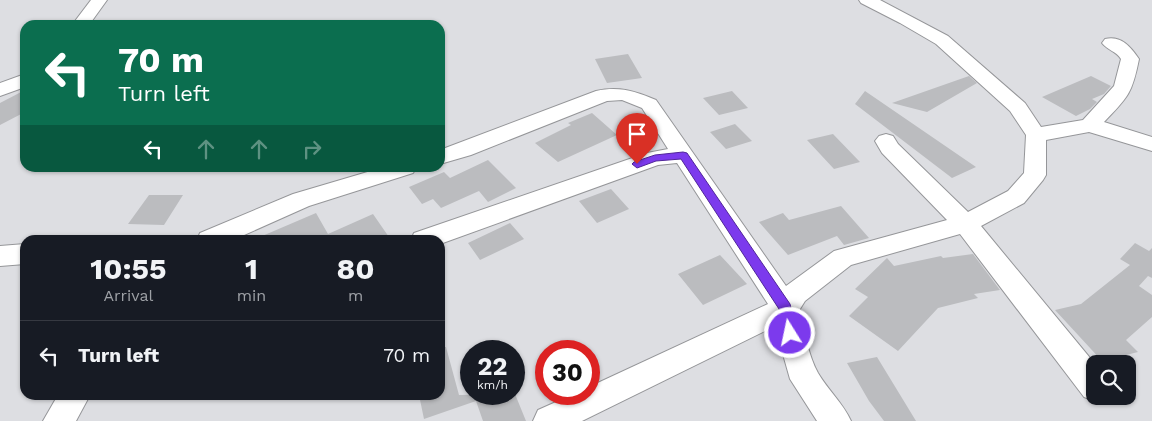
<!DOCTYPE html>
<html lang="en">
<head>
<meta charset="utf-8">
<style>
	body { margin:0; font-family:"Work Sans",sans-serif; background:#20242c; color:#f1f3f6; height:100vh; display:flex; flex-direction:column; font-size:19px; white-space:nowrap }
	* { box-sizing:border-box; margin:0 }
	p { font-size:16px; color:#9ea1a6 }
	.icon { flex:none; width:28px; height:28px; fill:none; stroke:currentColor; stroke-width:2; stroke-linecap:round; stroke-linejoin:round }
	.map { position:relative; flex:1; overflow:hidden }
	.drawer { position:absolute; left:20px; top:235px; width:425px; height:165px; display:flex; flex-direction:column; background:#171b24; border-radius:15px; box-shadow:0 1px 4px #0004 }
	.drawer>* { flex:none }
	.hud { position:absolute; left:20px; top:20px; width:425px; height:152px; border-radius:15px; box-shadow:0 1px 4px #0004; background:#0b6e4f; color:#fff; overflow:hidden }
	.controls { position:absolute; left:1086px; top:355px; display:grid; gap:10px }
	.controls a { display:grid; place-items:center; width:50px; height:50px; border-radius:10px; background:#171b24; box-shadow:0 1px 4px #0004; font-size:25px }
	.speed { position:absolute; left:460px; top:340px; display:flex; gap:10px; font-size:25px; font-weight:700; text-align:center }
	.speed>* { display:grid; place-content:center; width:65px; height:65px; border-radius:50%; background:#171b24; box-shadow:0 1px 4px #0004; line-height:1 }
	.speed small { font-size:12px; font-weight:400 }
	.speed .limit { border:8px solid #d22; background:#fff; color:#111 }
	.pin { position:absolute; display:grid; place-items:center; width:42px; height:42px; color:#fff; margin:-51px -21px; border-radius:50% 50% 50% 0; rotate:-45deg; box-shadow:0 0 5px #0007 }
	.pin .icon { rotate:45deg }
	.me { position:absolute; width:55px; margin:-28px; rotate:350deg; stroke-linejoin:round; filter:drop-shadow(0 0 4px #0008) }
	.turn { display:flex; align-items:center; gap:18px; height:105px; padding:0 15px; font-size:22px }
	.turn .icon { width:65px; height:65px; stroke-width:2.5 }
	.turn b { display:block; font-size:35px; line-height:42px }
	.lanes { display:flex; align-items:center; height:48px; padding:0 15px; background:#0003; justify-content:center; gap:25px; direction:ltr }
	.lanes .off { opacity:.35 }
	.eta { display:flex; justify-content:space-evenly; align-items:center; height:85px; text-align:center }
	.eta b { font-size:30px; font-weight:700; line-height:35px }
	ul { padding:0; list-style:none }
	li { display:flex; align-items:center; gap:15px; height:70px; padding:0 15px; border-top:1px solid #363941 }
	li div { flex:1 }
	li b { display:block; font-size:19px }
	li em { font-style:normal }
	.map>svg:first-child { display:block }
</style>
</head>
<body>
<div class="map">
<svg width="1152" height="421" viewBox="0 0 1152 421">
	<rect width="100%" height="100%" fill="#dddee2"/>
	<path fill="#bbbcbf" d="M628,54L642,78L607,83L595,59Z
		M969,76L977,83L927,112L892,103Z
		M1091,76L1111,86L1104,94L1092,99L1097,102L1090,109L1076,116L1042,97Z
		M25,90V112L0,125V103Z
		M732,91L748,108L719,115L703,98Z
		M865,91L976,167L952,178L855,104Z
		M592,113L617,135L558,162L535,143L571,125L568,123Z
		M735,124L752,141L726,149L710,132Z
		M833,134L860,162L834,169L807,140Z
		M488,160L516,188L488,202L479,191L441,208L433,199L422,204L409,187L444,172L450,178Z
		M611,189L629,209L597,223L579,201Z
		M149,195H183L164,225L128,224Z
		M841,206L869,238L844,245L837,236L788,255L759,222L783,213L789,220Z
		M316,213L328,234L373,214L391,240H253Z
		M510,223L524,239L480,260L468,243Z
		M1135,243L1149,251L1152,248V278L1148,276L1139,286L1152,295V317L1126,340L1138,352L1102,361L1055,310L1081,304L1130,265L1120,259Z
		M973,254L1000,290L974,294L978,298L938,308L898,351L849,316L868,297L855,289L887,258L894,266L941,256L943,258Z
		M720,255L747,284L703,305L678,274Z
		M440,347H446L459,395L515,394L526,421H483L476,401L424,419L419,395H440Z
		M877,357L916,421H884L869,401L847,363Z"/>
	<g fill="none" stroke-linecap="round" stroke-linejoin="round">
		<g stroke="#959699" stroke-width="2">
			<path id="street" d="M91,0H107L89,25H72Z
				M859,0H880L948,36L1025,103L1041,127L1083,120L1114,86L1121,59C1116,51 1107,50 1102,43L1105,39C1121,35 1131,47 1139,59C1132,94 1128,97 1104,122L1152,137V151L1089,132L1046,140V175L1043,180L1024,203L981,226L1095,364V396L1106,397L1095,401L1084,397L960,234L851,265L805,301L800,309C804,330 808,355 818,373C828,390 843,403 851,421H817L790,379L775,326L582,421H533L538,410L574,394H589V387L768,304L677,163L658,165L440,244V240H411L414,233L647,153L668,149L642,108L622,100L607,101L471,155L440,164V150L596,91C619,86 635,91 656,100L786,286L834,251L947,220L882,153L875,141L879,136L886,134L893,136L898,144L968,212L1008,191L1024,173L1026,135L1010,111L936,44L900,23L861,3Z
				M25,74V87L0,96V83Z
				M381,168H416L413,173L309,206L233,240H197L200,233L293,194Z
				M25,244V264L0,266V246Z
				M58,395H90L76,421H43Z"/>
		</g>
		<use href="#street" fill="#fff" fill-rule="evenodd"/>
	</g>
	<path fill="#7c3aed" stroke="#51269a" d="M683,152L687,153L790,304L797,333L795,337L790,338L785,337L779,309L681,159L656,161L637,168L632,164L634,162L655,155Z"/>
</svg>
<div class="controls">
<a><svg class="icon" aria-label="search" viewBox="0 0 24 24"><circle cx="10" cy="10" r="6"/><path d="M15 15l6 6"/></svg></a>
</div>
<div class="speed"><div>22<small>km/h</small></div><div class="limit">30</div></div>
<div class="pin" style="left:637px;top:164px;background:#d93025"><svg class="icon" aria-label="arrive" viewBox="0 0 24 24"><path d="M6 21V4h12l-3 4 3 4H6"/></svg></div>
<svg class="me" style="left:790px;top:333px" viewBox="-20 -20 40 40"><circle r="17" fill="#7c3aed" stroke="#fff" stroke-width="3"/><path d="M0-11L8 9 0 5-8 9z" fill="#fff"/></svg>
<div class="hud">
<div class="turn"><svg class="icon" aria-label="left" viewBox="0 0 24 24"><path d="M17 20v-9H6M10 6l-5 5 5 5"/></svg><div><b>70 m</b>Turn left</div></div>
<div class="lanes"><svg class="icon" aria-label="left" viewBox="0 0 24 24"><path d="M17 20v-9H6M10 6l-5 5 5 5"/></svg><svg class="icon off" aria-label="ahead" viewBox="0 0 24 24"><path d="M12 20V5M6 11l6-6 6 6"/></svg><svg class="icon off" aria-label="ahead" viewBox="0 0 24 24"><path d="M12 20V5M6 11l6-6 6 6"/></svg><svg class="icon off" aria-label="right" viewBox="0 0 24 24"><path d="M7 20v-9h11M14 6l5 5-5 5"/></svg></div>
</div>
<section class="drawer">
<div class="eta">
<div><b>10:55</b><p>Arrival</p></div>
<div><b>1</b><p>min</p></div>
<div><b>80</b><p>m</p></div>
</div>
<ul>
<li><svg class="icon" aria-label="left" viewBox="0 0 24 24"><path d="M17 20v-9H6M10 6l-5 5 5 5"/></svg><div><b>Turn left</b></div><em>70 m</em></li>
</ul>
</section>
</div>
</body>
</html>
